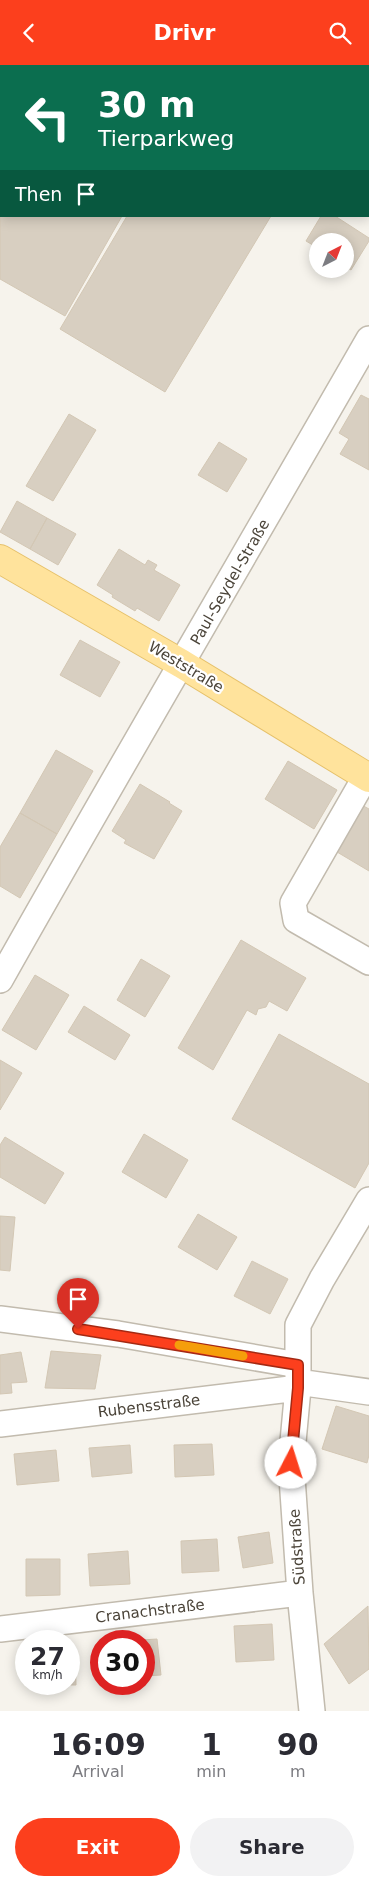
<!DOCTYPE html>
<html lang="en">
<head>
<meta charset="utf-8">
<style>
	body { margin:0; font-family:"DejaVu Sans",sans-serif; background:#f2f2f3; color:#2b2b33; height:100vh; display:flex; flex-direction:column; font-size:19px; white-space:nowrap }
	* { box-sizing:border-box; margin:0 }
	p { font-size:16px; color:#7c7c81 }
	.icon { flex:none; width:28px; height:28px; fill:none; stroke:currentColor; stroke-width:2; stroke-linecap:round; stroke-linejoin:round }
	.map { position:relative; height:1646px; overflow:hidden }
	.details { display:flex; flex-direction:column; background:#fff; flex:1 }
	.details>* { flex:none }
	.guide { position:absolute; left:0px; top:0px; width:370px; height:152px; box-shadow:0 2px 12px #0003; background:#0b6e4f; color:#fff; overflow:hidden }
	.needle { width:32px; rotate:42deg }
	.tools { position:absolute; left:309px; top:168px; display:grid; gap:10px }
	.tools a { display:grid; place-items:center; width:45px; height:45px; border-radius:50%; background:#fff; box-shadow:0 2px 12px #0003; font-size:25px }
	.speed { position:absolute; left:15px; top:1565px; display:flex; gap:10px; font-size:25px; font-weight:700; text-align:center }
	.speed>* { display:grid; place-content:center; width:65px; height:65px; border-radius:50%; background:#fff; box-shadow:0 2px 12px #0003; line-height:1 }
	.speed small { font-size:12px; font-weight:400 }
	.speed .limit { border:8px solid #d22; background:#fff; color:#111 }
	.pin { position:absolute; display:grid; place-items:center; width:42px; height:42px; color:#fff; margin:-51px -21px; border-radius:50% 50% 50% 0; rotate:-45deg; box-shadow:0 0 5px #0007 }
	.pin .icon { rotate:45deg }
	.me { position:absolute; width:55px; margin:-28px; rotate:5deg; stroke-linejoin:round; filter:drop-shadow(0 0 4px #0008) }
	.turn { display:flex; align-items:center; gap:18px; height:105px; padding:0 15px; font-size:22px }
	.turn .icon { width:65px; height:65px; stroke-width:2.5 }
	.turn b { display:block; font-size:35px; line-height:42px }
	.then { display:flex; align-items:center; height:48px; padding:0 15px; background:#0003; gap:10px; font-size:19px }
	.eta { display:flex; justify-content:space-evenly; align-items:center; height:85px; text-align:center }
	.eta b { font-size:30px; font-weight:700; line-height:35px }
	.cta { display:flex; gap:10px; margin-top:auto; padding:10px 15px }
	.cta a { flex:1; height:58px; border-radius:30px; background:#fc3f1d; color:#fff; font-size:20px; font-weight:700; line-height:58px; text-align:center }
	.cta a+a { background:#f2f2f3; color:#2b2b33 }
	header { display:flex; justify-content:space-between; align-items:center; height:65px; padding:0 15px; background:#fc3f1d; color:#fff; font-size:22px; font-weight:700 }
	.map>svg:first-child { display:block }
</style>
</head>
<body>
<header><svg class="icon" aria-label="back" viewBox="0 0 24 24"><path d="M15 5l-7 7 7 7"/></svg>Drivr<svg class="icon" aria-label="search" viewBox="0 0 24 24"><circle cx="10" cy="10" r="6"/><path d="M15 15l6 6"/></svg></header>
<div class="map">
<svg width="369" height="1646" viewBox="0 0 369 1646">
	<rect width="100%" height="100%" fill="#f6f3ec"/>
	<path fill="#d8cfc1" stroke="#d3c7b4" d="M0,0L68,1H1V151H122L65,251L0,214Z
		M147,0H186L185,1Z
		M244,0H282L244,1Z
		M127,151H271L165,327L60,264Z
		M321,151H335L369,173V176L351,205L345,201V176H318V183L306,176Z
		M361,330L369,334V405L340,389L349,374L339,368Z
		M69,349L96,365L53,436L26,421Z
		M219,377L247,394L227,427L198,410Z
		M17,436L47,453L30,484L0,467Z
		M47,453L76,469L58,500L30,484Z
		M119,484L145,500L148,495L157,500L154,505L180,520L159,556L137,543L135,546L112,532L113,530L97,520Z
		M80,575L120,597L100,632L60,610Z
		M56,685L93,706L57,769L20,748Z
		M288,696L337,725L314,764L265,734Z
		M140,719L170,737L169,738L182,746L154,794L124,778L126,775L112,766Z
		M358,738L369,744V806L332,784Z
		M20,748L57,769L20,833L0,821V782Z
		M241,875L306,913L287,946L269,936L266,942L258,944L256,950L247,945L213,1005L178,983Z
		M141,894L170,911L145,952L117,935Z
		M35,910L69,930L36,985L2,965Z
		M84,941L130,970L115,995L68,967Z
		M279,969L369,1019V1098L355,1123L232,1054Z
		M0,995L22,1008L0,1045Z
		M144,1069L188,1095L166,1133L122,1107Z
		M5,1072L64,1108L45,1139L0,1112V1080Z
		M198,1149L237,1172L217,1205L178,1182Z
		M0,1151L15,1152L10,1206L0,1205Z
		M252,1196L288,1214L270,1249L234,1231Z
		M51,1286L101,1290L95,1324L45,1323Z
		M21,1287L27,1317L11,1318L12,1328L0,1329V1290Z
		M336,1341L369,1351V1390L367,1398L322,1384Z
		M212,1379L214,1410L175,1412L174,1380Z
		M130,1380L132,1408L92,1412L89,1383Z
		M56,1385L59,1416L17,1420L14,1389Z
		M269,1467L273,1498L243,1503L238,1472Z
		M217,1474L219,1506L182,1508L181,1476Z
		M128,1486L130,1519L90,1521L88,1489Z
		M26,1494H60V1530L26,1531Z
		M368,1541L369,1604L349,1619L324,1579Z
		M272,1559L274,1595L236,1597L234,1561Z
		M157,1574L161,1610L144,1611V1576H127Z
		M69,1584H75L76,1620H42V1619H69Z"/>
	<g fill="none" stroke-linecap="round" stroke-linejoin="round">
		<g stroke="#c2bbae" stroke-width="28">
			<path id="minor" d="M117,0L119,1
				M366,711L293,838L296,855L369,897
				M0,915C121,700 246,488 369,274
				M0,1254L118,1269L298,1300
				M298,1317L369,1327
				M0,1359L298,1323
				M0,1564L300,1528
				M312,1646L300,1528L291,1398L298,1323V1260L322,1214L369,1135"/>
		</g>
		<g stroke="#e6c16a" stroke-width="30">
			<path id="major" d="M0,494L182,599L369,713"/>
		</g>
		<use href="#minor" stroke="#fff" stroke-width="25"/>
		<use href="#major" stroke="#ffe39c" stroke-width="28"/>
	</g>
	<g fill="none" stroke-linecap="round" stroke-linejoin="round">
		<g stroke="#a42913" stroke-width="12">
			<path id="route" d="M78,1264L298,1300V1323L291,1398"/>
		</g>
		<use href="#route" stroke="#fc3f1d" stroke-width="9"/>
		<path stroke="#f59e0b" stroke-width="9" d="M179,1280L243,1291"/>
	</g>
	<g text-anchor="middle" stroke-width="4.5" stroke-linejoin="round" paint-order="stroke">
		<g font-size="15" fill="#4b4439" stroke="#fff">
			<text transform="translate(230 517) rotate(-60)" y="5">Paul-Seydel-Straße</text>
			<text transform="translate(186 602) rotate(31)" y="5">Weststraße</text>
			<text transform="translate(149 1341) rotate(-7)" y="5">Rubensstraße</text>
			<text transform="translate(297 1482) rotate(-94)" y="5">Südstraße</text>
			<text transform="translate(150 1546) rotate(-7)" y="5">Cranachstraße</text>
		</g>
	</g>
</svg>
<div class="tools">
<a><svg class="needle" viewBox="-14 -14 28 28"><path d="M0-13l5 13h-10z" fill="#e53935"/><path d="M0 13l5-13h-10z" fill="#7c7c81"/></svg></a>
</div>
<div class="speed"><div>27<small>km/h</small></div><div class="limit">30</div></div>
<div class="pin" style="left:78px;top:1264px;background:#d93025"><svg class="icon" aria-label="arrive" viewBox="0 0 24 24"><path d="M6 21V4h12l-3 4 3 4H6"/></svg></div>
<svg class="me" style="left:291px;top:1398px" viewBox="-20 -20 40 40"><circle r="19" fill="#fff"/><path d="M0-13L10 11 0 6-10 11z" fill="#fc3f1d"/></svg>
<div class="guide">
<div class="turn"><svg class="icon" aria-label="left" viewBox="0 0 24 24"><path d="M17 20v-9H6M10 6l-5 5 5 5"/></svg><div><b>30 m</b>Tierparkweg</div></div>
<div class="then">Then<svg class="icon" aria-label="arrive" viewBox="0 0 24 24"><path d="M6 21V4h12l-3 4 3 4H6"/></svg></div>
</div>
</div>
<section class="details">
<div class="eta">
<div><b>16:09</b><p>Arrival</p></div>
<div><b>1</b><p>min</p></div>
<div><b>90</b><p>m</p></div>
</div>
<div class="cta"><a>Exit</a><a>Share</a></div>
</section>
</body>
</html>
